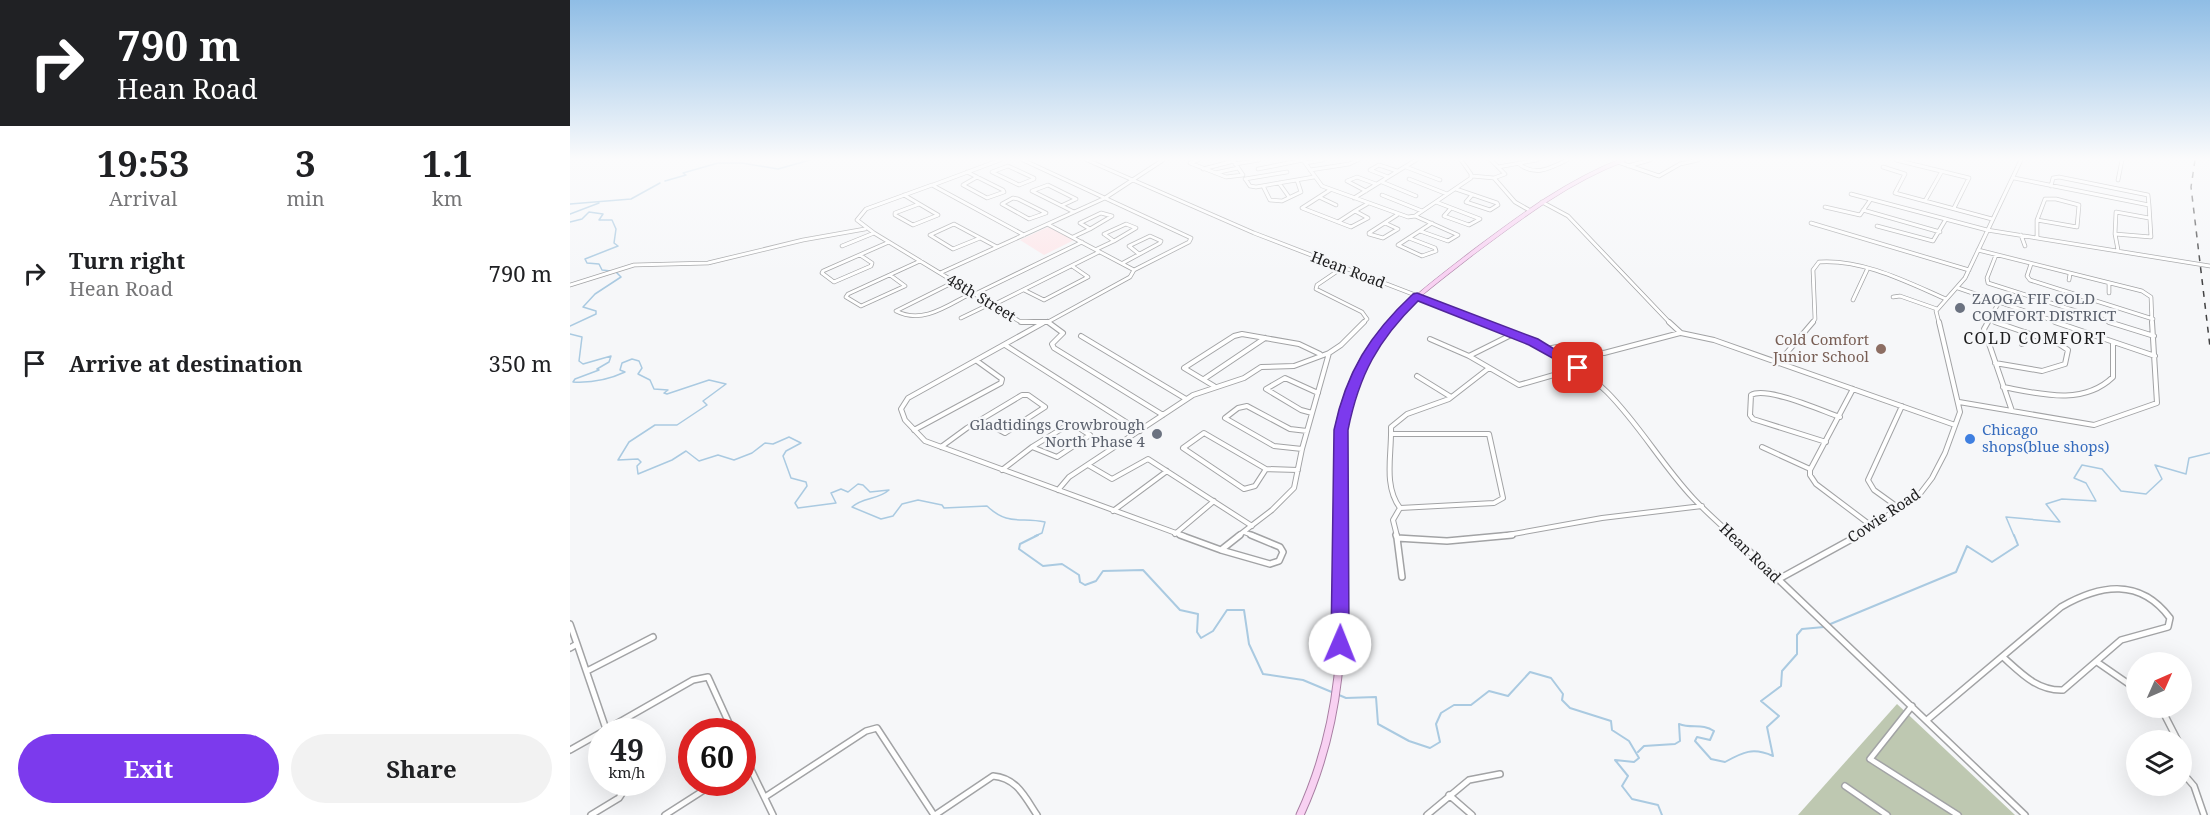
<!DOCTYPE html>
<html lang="en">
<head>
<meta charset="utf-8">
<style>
	body { margin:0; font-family:"Noto Serif",serif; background:#f2f2f2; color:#202124; height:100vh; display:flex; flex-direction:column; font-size:22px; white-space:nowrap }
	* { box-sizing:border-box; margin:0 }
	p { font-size:20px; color:#757577 }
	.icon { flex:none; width:33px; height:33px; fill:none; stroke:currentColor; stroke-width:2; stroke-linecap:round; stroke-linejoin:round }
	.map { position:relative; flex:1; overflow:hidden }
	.details { display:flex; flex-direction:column; background:#fff; width:570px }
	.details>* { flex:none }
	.banner { background:#202124; color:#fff; overflow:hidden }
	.needle { width:39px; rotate:45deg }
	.controls { position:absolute; left:1556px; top:652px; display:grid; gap:12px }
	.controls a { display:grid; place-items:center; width:66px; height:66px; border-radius:50%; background:#fff; box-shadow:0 6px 24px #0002; font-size:30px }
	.speed { position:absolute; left:18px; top:718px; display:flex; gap:12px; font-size:30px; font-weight:700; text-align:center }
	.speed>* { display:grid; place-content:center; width:78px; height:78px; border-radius:50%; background:#fff; box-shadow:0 6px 24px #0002; line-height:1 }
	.speed small { font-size:15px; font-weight:400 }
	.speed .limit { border:9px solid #d22; background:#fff; color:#111 }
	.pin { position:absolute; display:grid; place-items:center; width:51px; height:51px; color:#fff; margin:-26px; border-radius:12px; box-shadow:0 3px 9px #0006 }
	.me { position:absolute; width:66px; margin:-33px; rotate:1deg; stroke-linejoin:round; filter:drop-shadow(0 0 4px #0008) }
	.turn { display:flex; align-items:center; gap:21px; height:126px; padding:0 18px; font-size:27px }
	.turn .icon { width:78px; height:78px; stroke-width:2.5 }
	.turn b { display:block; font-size:42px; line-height:51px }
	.eta { display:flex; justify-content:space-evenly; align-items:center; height:102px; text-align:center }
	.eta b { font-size:36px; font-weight:700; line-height:42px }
	.button { display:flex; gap:12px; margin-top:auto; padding:12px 18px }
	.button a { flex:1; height:69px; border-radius:36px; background:#7c3aed; color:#fff; font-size:24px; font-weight:700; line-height:69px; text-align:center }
	.button a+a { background:#f2f2f2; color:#202124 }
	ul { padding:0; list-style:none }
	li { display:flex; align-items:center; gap:18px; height:90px; padding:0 18px }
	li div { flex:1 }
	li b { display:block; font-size:22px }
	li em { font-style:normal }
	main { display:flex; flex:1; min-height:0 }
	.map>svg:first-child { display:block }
</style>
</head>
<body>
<main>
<section class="details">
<div class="banner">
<div class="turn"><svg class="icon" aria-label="right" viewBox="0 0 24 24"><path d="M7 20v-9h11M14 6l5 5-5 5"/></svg><div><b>790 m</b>Hean Road</div></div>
</div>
<div class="eta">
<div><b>19:53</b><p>Arrival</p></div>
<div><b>3</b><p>min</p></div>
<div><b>1.1</b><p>km</p></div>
</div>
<ul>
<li><svg class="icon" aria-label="right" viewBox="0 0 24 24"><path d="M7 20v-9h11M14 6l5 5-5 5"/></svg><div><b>Turn right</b><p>Hean Road</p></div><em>790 m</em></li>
<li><svg class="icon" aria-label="arrive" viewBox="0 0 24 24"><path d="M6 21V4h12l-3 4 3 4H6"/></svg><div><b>Arrive at destination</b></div><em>350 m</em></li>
</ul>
<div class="button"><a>Exit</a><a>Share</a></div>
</section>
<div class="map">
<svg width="1640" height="815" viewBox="0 0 1640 815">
	<rect width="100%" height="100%" fill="#f6f7f9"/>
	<path fill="#fde7ea" d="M478,227L504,240L474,255L450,240Z"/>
	<path fill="#bec8b1" d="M1327,704L1445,815H1228Z"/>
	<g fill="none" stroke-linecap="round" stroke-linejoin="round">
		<path stroke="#aacae1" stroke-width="1.5" d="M95,181L116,175L113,173L148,163H172L208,169L240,160
			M0,204L61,199L90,183
			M0,214L29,203
			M0,222L12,219L19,212L33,214L29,220H42L46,229L44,243L48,246L15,259L17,263L29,264L32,270L41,271
			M0,326L26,314V311L13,307L25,294L51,277L46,272
			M0,334L12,337L9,361L13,364L41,356L39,362L27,369L29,370L5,379L3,382C21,383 38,380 55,372L50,370L52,363L62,359L69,361L72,368L68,374L80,380L84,389L98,390L94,393L97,394L139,380L156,384L133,401L137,405L107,425H85L59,442L48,460L68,459L71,462L67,466L68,474L102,460L116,451L129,461L148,455L164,460L182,453L195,443L203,444L219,437L231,443L216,451L213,456L221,478L236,482L237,486L225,503L228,508L266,503L261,493L271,489L278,492L288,484L293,485L300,492L319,490C308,500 293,497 282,507L311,519L323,516L332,504L348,500L372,505L374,508L417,506C438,526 450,517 475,522L472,533L465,536
			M1444,536L1436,517L1490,522L1476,504L1492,499L1526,501L1516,483L1504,478L1512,465L1532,469L1551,491L1576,494L1592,479L1585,465L1616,474L1619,458L1640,453"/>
		<path stroke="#aacae1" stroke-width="2" d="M468,535L450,544L449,549L473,566L492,564L509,575L510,582L515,585L526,581L533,571L573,570L610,610L628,614L627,632L631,638L643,631L657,610H674L679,644L693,674L733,680L764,693
			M1258,625L1386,572L1397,546L1422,562L1448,545L1444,535
			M769,695L776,698L806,697L808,724L839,741L860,748L870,742L866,724L871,713L884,705H901L919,691L938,696L960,672L981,678L993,694L992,700L1000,708L1041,721L1042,730L1059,741L1069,758L1064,762L1045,760L1058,776L1052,786L1062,799L1088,805L1092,815
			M1068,752L1074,746L1105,744L1110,741L1109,724C1122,729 1132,723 1144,731L1140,740L1127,737L1125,741L1141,759L1155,762C1173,752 1183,747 1203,756L1197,727L1209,716L1191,701L1211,686L1212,671L1227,654V635L1232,629L1254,627"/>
		<g stroke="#a2a3a5" stroke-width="4.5">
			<path id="minor-far2" d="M453,160L621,238L619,242L564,270
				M517,160L684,233L918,323
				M628,160L620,163L656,177L673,175L663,160
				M733,160L752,186L838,217L845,216L901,178V174L891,160
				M921,160L935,174L924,178
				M1326,160L1399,178L1384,208
				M1048,162L1089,176L1110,164L1128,160
				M735,163L753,160
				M665,164L689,160
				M949,164C966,177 980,168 997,160
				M438,166L464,178V179L449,185L422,172Z
				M1058,166L1080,160
				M836,167L870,180
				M928,167L967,160
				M1313,167L1335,174L1325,193L1422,219
				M633,169L664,161
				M688,169L733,160
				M740,170L779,164L788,160
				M397,172L433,190L434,192L417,198L393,185L407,177
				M645,173L668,168
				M902,176L924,178L945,202L959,210
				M818,177L800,170L809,165L827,171
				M1444,178L1579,205L1581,237L1545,234
				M675,179L717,172
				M839,179L877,194
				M676,180L680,186L686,187L744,177
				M1548,180L1552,160
				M812,182L846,196
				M709,183L719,197
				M363,185L430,160
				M693,186L700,200L712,201L731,192L727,180
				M1481,186L1483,178L1489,177L1578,195L1579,205
				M886,189L927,203L928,205L920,210L896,202L902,195
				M760,190L732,208L781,227L798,218L785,211L797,204
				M796,191L777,181L787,177L806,184
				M1281,194L1417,230L1640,266
				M334,195L368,215L343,225L325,215V213L349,204
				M812,195L852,211
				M749,197L766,205
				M443,198L448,199L476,213L459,219L432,204Z
				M784,198L846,160
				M1475,199H1486L1509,205L1507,227L1467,220Z
				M1355,201L1372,171
				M866,202L910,219L899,225L874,216L881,208
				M972,202L998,216L1100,323
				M493,205L506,199
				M1255,207L1290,215L1301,199
				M1293,210L1370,232
				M504,212L462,191L478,185L506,199
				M531,213L542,216L520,229L510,223Z
				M845,216L888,235L878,241L850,231
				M768,222L785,211
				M815,223L828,229L813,238L799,234V233L827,215
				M1241,223L1399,270
				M556,224L566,228L544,241L534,234Z
				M479,225L564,270
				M1307,226L1363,241L1376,219
				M454,235L362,185L296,209L287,220L304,233L449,321L478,322L560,277L564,270
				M1451,235L1455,246
				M503,237L520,229
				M1467,237V220
				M410,238L383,249L360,235L384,224L427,247
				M839,238L865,248L866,251L852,256L828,245L862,223
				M272,246L304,233
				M527,249L544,241
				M1408,250L1572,291L1581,297L1582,323
				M1548,250L1545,234L1546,212L1579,218
				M290,255L302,263L301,266L264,282L252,273L253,271L319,242
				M1426,255L1417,278L1418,283L1544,323
				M553,263L590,243L591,241L580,236L559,246L569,254
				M1461,264L1457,276L1460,280L1583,319
				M772,268L747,285L746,289L792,312L797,319L793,323
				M370,273L535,198L593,160
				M320,275L335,286L291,306L276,297L278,294L350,261
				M1499,280L1500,274
				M384,282L326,311C353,325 378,305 402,293
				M1539,283V293
				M0,285L64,265L138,263L233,240L295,229
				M1388,288L1490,323
				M454,290L474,300L518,277L502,266
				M405,294L512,242
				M1323,297L1330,296L1367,309
				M1283,300L1297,270
				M423,305L529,252
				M391,318L420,304
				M1418,319L1430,323
				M1242,323L1245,319L1243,270L1249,262C1293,259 1337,282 1376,299
				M1369,323L1366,311L1395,278L1451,160
				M1417,323L1428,304"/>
		</g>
		<g stroke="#a2a3a5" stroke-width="6">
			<path id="minor-far1" d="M451,322H479
				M478,322L493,333L482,344L484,348L593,415
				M914,322C958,338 1003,358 1037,392C1069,424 1092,465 1123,498C1136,512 1150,524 1163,536
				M1099,322L1111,333L1144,340L1385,425
				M1485,322L1585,356
				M1539,322L1584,336
				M473,323L338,398L331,409L335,420L355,441L614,536
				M511,336L616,399
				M860,339L899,356L949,385L1008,368
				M1452,344L1455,332
				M435,345L570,431
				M977,349L987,347L1034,353L1110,333
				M899,356L943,334
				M1208,363L1243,322
				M1425,363L1472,371L1495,364L1498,350L1489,344L1425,322
				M847,376L881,397
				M634,379L695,338
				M644,386L614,368L664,336L672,334L729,344L750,354
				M1433,387C1470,394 1513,406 1543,377V343
				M1283,389L1240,470V475L1246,484L1303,527
				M1389,402L1442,411L1414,329L1418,322
				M1442,411L1524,425L1587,403L1582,322
				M742,413L731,410L696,389L715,378L748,393
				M501,423L520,435L487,457L462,447Z
				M344,430L431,383L432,379L407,361
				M634,433L696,469L685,486L674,489L613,448Z
				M822,434H919L933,498L924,503L830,508
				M1256,442L1183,419L1180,415L1181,395C1197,386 1252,411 1270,417
				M371,447L397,428L452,395H458L475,407L435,433L411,420
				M1192,447L1240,469
				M732,449L704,446L655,418L668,408L677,406L720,429L737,431
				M518,465L542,479L578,459L682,526
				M696,469L728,470
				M432,470L462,447
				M488,490L499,477L623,395L674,378L691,367L724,366L759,353
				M1329,508L1304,490L1298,480L1332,406
				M543,511L597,471
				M674,532L684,536
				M605,534L644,501
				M668,536L702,510L724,488L732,449L759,353L771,345L794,322
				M827,536L823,520L830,508C813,485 822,454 821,427L837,414L879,399L919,368
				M932,536L1032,518L1132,506
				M1286,536L1349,495L1362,478L1375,453L1390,412L1369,322"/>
		</g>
		<g stroke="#a2a3a5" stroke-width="8">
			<path id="minor" d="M610,535L651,550L670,535
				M826,535L827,538L877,541L942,535
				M1162,535L1455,815
				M827,538L832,577
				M651,550L700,564L709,561L713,552L710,547L681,535
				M1207,580L1289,535
				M0,624L7,644
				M0,648L7,644L37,732
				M1527,662L1566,689
				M17,671L83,637
				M1342,706L1300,759L1388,815
				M1591,708L1608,741
				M1357,720L1491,607C1531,584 1570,578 1600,618L1598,627L1551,640L1493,690C1467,691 1451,673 1433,657
				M32,732L123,680L138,677L163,732
				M0,750L32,732
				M172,751L203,815
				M172,765L178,762
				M1611,771L1624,786L1634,815
				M1275,786L1317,815
				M879,795L902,815
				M195,797L296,731L307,728L364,815
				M21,815L49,798L59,783
				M95,815L145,783
				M365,815L423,776C447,778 455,797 467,815
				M857,815L899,780L930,774"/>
		</g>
		<g stroke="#a87ea2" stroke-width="5">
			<path id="major-far2" d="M820,323C844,297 873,276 901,254C949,218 996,182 1053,160"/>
		</g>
		<g stroke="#a87ea2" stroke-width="8">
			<path id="major-far1" d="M771,536C769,452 764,391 822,322"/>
		</g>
		<g stroke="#a87ea2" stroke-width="9">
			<path id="major" d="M730,815C773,722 774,636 771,535"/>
		</g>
		<use href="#minor-far2" stroke="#fff" stroke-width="3"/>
		<use href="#minor-far1" stroke="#fff" stroke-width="4"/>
		<use href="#minor" stroke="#fff" stroke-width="5"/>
		<use href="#major-far2" stroke="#f8d1f2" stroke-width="4"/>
		<use href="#major-far1" stroke="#f8d1f2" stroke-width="5"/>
		<use href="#major" stroke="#f8d1f2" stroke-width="7"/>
		<path stroke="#424243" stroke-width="1.5" stroke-dasharray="6 6" stroke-linecap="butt" d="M1625,160L1621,187L1640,347"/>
	</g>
	<linearGradient id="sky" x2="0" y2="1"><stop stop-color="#8fbde5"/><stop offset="0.58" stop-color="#fbfbfc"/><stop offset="1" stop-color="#fbfbfc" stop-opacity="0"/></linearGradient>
	<rect width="1640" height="274" fill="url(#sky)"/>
	<path fill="#7c3aed" stroke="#51269a" stroke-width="1.5" d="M847,293L968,339L1015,368L1013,370H1004L959,345L848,301C808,340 789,375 778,430L779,644L776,649L770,651L764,649L761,644L764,430C776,372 800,334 843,294Z"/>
	<g fill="#6b7280" stroke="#f6f7f9" stroke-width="2">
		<circle cx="1390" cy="308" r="6"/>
		<circle cx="587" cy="434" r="6"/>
	</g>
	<circle fill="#8d6e63" stroke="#f6f7f9" stroke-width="2" cx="1311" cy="349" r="6"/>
	<circle fill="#3f7fe0" stroke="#f6f7f9" stroke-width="2" cx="1400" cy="439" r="6"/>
	<g text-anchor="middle" stroke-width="5" stroke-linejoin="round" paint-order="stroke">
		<g font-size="15" fill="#1c1c1d" stroke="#f6f7f9">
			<text transform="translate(778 270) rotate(21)" y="5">Hean Road</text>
			<text transform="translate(411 298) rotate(31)" y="5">48th Street</text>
			<text transform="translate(1314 516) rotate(-34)" y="5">Cowie Road</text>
			<text transform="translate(1180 553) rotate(44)" y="5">Hean Road</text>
		</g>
		<g font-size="15" fill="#5b616d" stroke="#f6f7f9" text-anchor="start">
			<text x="1402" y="304">ZAOGA FIF COLD<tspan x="1402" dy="17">COMFORT DISTRICT</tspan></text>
			<text x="575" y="430" text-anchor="end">Gladtidings Crowbrough<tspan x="575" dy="17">North Phase 4</tspan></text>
		</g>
		<g font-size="15" fill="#785e54" stroke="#f6f7f9" text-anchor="end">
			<text x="1299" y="345">Cold Comfort<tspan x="1299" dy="17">Junior School</tspan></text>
		</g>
		<g font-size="15" fill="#366cbe" stroke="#f6f7f9" text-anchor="start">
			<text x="1412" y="435">Chicago<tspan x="1412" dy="17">shops(blue shops)</tspan></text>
		</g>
		<g font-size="16" letter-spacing="1.5" fill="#1c1c1d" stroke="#f6f7f9">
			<text x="1465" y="344">COLD COMFORT</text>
		</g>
	</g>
</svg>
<div class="controls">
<a><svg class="needle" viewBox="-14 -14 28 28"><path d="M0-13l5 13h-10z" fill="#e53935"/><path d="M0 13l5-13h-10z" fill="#757577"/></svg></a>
<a><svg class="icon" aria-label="layers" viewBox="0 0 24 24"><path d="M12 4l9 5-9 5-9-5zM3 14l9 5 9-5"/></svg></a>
</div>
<div class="speed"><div>49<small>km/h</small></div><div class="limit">60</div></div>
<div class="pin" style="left:1008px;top:368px;background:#d93025"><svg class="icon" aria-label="arrive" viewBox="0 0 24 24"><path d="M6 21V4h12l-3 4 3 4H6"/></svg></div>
<svg class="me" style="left:770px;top:644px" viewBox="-20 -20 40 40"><circle r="19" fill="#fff"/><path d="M0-13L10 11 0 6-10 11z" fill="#7c3aed"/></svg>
</div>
</main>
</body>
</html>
